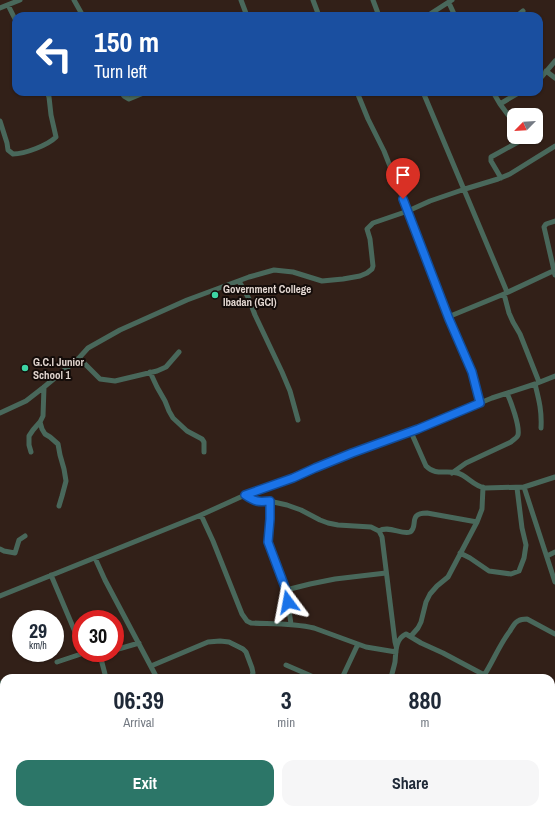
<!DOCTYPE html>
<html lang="en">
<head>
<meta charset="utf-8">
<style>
	body { margin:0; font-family:"Archivo Narrow",sans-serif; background:#f6f6f7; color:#1f2937; height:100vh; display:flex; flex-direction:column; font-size:15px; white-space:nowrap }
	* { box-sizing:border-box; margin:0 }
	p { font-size:13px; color:#747a83 }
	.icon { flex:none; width:22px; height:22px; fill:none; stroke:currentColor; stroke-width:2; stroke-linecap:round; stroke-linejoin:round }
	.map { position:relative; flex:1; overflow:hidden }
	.details { position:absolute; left:0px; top:674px; width:555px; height:140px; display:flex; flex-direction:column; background:#fff; border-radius:12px 12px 0 0; box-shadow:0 1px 3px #0004 }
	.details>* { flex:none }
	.hud { position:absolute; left:12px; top:12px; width:531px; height:84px; border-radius:12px; box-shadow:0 1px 3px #0004; background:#1a4fa0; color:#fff; overflow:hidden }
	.needle { width:26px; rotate:246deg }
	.tools { position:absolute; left:507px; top:108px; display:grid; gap:8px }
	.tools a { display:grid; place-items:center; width:36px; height:36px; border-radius:8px; background:#fff; box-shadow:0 1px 3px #0004; font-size:20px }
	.speed { position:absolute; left:12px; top:610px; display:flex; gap:8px; font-size:20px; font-weight:700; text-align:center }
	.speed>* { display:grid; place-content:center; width:52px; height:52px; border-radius:50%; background:#fff; box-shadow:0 1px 3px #0004; line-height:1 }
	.speed small { font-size:10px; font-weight:400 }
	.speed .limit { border:6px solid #d22; background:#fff; color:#111 }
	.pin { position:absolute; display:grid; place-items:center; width:34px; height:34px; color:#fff; margin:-41px -17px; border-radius:50% 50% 50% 0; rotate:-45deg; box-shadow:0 0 4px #0007 }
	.pin .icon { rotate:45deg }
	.me { position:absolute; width:44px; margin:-22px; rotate:347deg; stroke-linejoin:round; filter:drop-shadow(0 0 3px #0008) }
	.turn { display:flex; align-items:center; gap:14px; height:84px; padding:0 16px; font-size:18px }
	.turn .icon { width:52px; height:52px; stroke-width:2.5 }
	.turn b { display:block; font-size:28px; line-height:34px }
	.eta { display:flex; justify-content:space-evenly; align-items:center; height:68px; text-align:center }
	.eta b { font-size:24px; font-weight:800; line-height:28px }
	.button { display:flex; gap:8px; margin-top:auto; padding:8px 16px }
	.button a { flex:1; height:46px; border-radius:12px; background:#2c7668; color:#fff; font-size:16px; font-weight:800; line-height:46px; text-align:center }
	.button a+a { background:#f6f6f7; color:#1f2937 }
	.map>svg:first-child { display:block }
</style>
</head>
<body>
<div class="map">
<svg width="555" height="814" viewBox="0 0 555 814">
	<rect width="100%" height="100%" fill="#322018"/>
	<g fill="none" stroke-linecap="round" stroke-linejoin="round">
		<path stroke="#a4765f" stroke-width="1.5" d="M439,810L443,814"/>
		<path stroke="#49685b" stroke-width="5" d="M74,0L83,16
			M241,0L247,16
			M313,0L319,16
			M373,0L379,16
			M449,3L455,16
			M8,5L16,21
			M0,8L20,0
			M427,16L452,0
			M517,16L523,11
			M546,71L555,78
			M539,80L555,61
			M121,92L124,96L129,99L146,92
			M357,92L368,119L384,151L403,199L448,317L472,372L480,403
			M423,92L507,292
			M493,92L500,104L514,123
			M500,104L520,92
			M0,121L7,143L8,150L13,154C25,154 48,145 56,137L51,115L49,97L47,92
			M501,178L491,161V157L520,141L522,139V137
			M555,221L546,224L544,227L555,275
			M239,281L249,299L255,315L282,372L290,391L298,420
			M504,294L509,313L513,322L520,334L539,382
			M448,317L504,294L553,271
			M79,358L100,379L115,381L157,371L166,367L179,352
			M150,372L157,387L165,401L169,411L173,418L187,431L202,439L204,442V452
			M535,384C539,400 542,411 541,428
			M0,413L26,401L44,387L79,358L88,348L120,330L187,300L249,277L274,270L293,272L322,281L343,279L360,276L367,273L372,269L373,266L370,239L367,229L373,223L408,211L430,201L465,189L498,179L510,174L555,146
			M40,422L42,429L45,434L50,437L58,444L60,455L64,469L66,481L62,496L59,506
			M411,432L426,466C436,476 445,470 457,473C467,475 473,486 485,488L524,487L555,477
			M31,452L29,445V436L33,430L40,422L43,416L44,387
			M452,473L466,463L511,442C513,440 517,438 518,435C520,426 511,402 507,393
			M524,487L555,582
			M245,495L252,500L259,502L269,501L287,505L301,510L320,520L328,523L338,525L371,527L379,531L382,537L395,642L396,646
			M269,501L270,519L268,542L286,590L291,624
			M201,515L213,541L242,614L247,621L251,623C272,624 293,623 314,628L366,647L396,652
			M379,531C388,525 402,535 410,532C419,527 407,513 427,513L477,522
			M0,549L4,551L15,553L19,540L25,536
			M460,553L470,558L489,571L511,574L519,571L524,558L526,545L522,528L517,488
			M547,556L555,552
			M95,558L105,580L157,678
			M51,575L81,646
			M286,590L310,584L335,579L386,573
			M0,596L201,515L245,495L293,478L315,468L417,429L492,398L535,384L555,376
			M411,636L418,628L421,622L426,602L430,594L437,586L448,577L477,522L482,509L483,487
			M115,650L139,643
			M84,653C90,659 99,655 106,653
			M100,655L106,678
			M57,662L84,653
			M286,665L316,678
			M151,666L208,642L220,641L229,642L243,649L246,652L252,668L253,673L251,678
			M483,677C493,662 499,645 510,631C512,628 514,623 518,621C521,619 523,619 527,619L555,634
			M342,678L358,644
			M391,678C392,673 394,667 395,662C396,652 395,639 406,634L421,643L443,653L490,678
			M0,683L4,685
			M551,705L555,707
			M551,760H555
			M66,810L67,814
			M276,810L279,814
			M232,814L233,810
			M317,814L319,810
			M491,814L492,810
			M536,814L537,810"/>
	</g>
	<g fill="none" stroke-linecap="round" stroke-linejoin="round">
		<g stroke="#114b97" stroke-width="10">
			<path id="route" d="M288,602L286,590L268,542L270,519V501C258,502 255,502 245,495L293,478L315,468L352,453L418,429L480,403L472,372L449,319L403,199"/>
		</g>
		<use href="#route" stroke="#1a73e8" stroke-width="7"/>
	</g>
	<g fill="#3dd4a3" stroke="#140c09" stroke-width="1.5">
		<circle cx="215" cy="295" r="4"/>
		<circle cx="25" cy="368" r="4"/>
	</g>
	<g text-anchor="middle" stroke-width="4" stroke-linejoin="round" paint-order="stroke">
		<g font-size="11" font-weight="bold" fill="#e2d6d0" stroke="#140c09" text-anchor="start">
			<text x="223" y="293">Government College<tspan x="223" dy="13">Ibadan (GCI)</tspan></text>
			<text x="33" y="366">G.C.I Junior<tspan x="33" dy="13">School 1</tspan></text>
		</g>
	</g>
</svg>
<div class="tools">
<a><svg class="needle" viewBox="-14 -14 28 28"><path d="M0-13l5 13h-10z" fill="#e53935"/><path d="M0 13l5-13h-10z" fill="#747a83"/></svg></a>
</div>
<div class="speed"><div>29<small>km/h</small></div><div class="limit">30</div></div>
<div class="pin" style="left:403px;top:199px;background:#d93025"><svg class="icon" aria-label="arrive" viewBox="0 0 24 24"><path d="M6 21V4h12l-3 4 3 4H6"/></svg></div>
<svg class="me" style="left:288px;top:602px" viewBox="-20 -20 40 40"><path d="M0-17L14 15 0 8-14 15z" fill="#1a73e8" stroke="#fff" stroke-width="4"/></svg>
<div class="hud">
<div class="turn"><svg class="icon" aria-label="left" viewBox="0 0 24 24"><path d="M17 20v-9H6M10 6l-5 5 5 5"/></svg><div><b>150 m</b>Turn left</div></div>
</div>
<section class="details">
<div class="eta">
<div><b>06:39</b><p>Arrival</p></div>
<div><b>3</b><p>min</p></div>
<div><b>880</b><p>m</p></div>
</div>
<div class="button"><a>Exit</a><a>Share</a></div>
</section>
</div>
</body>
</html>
